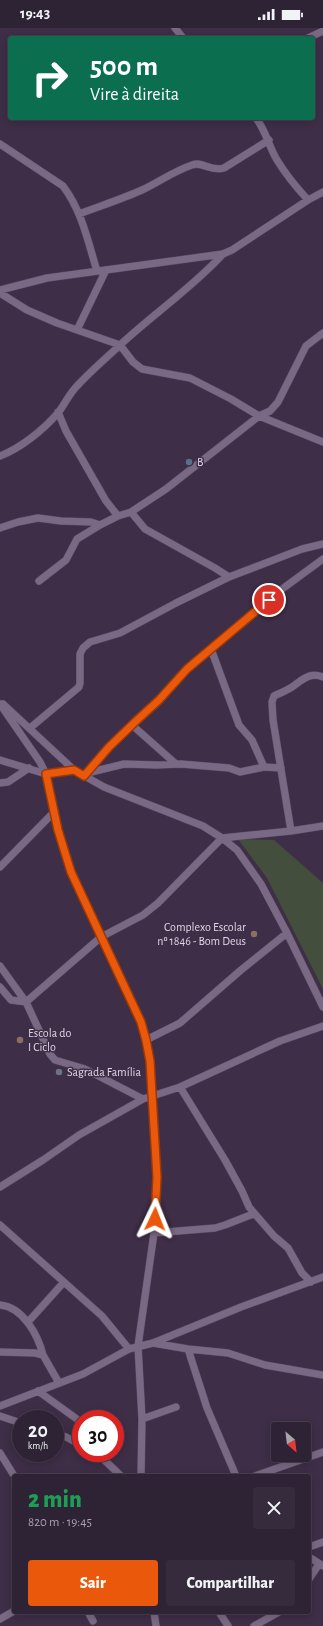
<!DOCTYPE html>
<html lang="pt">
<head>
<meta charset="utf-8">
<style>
	body { margin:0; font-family:"Alegreya Sans",sans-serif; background:#362a3d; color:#f1f3f6; height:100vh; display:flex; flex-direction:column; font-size:15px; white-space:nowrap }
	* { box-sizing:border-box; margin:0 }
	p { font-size:13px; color:#a7a4ad }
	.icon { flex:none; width:22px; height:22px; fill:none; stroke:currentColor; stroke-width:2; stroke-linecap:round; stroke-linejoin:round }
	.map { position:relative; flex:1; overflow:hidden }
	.drawer { position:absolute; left:12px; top:1446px; width:299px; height:140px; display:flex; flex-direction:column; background:#2e2235; border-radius:4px; box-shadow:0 2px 10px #0003,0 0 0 1px #493f50 }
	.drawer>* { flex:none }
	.top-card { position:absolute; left:8px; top:8px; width:307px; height:84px; border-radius:4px; box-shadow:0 2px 10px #0003,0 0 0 1px #493f50; background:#0b6e4f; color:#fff; overflow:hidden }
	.needle { width:26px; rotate:152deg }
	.buttons { position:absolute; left:271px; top:1394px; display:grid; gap:8px }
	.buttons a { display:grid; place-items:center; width:40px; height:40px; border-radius:4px; background:#2e2235; box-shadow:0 2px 10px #0003,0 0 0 1px #493f50; font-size:20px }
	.speed { position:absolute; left:12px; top:1382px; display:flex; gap:8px; font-size:20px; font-weight:700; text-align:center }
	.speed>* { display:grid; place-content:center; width:52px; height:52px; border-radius:50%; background:#2e2235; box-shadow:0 2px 10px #0003,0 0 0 1px #493f50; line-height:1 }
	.speed small { font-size:10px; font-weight:400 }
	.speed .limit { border:6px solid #d22; background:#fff; color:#111 }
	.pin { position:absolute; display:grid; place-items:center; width:34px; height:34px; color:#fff; margin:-17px; border:2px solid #fff; border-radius:50%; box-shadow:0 1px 4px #0007 }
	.me { position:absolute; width:44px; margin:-22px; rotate:2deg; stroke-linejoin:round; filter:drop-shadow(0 0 3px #0008) }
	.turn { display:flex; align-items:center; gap:14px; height:84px; padding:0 16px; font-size:18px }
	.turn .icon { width:52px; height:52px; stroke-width:2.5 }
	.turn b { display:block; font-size:28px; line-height:34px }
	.round { display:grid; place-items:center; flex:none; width:42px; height:42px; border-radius:4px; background:#362a3d }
	.summary { display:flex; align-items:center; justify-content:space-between; height:68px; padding:0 16px }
	h1 { font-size:24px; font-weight:800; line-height:30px; color:#1e9e55 }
	.action { display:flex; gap:8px; margin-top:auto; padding:8px 16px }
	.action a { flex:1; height:46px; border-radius:4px; background:#ea580c; color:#fff; font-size:16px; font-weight:800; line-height:46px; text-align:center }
	.action a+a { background:#362a3d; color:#f1f3f6 }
	.status { display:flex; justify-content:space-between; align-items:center; height:28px; padding:0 20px; background:#2e2235; direction:ltr }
	.status svg { height:11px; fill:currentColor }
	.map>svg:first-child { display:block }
</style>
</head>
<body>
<div class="status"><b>19:43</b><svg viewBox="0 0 49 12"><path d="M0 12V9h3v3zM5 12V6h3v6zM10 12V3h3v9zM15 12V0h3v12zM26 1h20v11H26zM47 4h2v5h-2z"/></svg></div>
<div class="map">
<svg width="323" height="1598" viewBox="0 0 323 1598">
	<rect width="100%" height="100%" fill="#3e2e47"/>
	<path fill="#444e3d" d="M238,811L274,812L323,855V961L267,850Z"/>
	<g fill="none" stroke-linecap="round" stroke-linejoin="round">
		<g stroke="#594b61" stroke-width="8">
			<path id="minor" d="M175,0L183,10
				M308,10L323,3
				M256,90C266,103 269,119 277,132C286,147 297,160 308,172
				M0,116L63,158C82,183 88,214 97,243
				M79,186C100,178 122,171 142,162C159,154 174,143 192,137C203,133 210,144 224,140L269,112
				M0,262L47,250L223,226L232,222L308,172L323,164
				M0,265L27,282L57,295L120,317L133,334L142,341L190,350L231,371L259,388L323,414
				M77,302L106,242
				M58,384L66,403L106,473L118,488
				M0,428C21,420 43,402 58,385C65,376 69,366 77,358C90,344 105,331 119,318C153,286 192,260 223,226
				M131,484L145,501L215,540L229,549
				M0,500L18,494L38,490L61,493L91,494L100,497
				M39,553L66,532L77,511L100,497L118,488L131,484L166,461L259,388L270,383L278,374L306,318L323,305
				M211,621L239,697L252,712L264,739
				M0,676L40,734L46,746L58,802L71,844L141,994L146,1012L150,1033L157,1149L154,1205L138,1318L142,1391L141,1448
				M3,676L74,742L104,759L203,798L222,810L237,822L261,856L287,905L323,979
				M132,697L176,736
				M30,700L79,659L80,655V626L83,620L90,614L120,605L176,575L229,549L302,521L323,516
				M0,732L46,746L74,742
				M87,745L124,736L157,737L181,736L229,740L240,744L264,739L281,740
				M84,748L109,719L136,693L159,672L187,641L274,567L323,531
				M0,755L8,754L29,740
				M291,803L273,692L272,674L274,668C280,665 286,663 292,659C301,653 310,643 323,649
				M0,839L55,783
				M0,938L26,974L50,1026L55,1032L85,1041L143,1071
				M0,959L11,972L26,974L101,909L143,887L158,875L222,810L291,803L323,798
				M146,1012L180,995L241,942L287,905
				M180,1059L225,1132L242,1163L249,1179L274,1208L288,1220L302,1245L311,1254
				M0,1159L43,1132L79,1107L143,1071L180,1059L280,1013L323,998
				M0,1197L102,1288L129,1321
				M154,1205L215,1200L225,1197L253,1186
				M0,1277C23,1279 38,1307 43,1327
				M28,1294L64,1254
				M153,1315L188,1321L228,1325L265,1337L323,1347
				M188,1321L207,1380L236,1448
				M0,1324L35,1325L43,1327L59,1355
				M38,1363L81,1394
				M0,1378L83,1346L129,1321L153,1315L241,1279L323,1249
				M0,1388L21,1395
				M142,1391L176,1379
				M55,1406L66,1409L81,1417
				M0,1425L13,1446
				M97,1425L121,1448
				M255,1448L323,1424
				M309,1519L323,1514
				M309,1529L323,1538
				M309,1551L319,1536
				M88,1584L93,1593
				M154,1584L156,1598
				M219,1584L228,1598
				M0,1591L14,1583
				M254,1598L279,1584"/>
		</g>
		<use href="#minor" stroke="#7a6984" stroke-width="7"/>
	</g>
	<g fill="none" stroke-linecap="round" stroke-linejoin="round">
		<g stroke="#983908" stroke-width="10">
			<path id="route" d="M155,1191L157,1149L150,1033L146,1012L141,994L71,844L58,802L46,746L74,742L84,748L109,719L136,693L159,672L187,641L269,572"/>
		</g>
		<use href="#route" stroke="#ea580c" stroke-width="7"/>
	</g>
	<circle fill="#5c6f8a" stroke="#3e2e47" stroke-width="1.5" cx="189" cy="434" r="4"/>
	<g fill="#8d6e63" stroke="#3e2e47" stroke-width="1.5">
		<circle cx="254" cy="906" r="4"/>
		<circle cx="20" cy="1012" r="4"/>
	</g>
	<circle fill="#6b7280" stroke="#3e2e47" stroke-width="1.5" cx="59" cy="1044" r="4"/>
	<g text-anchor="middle" stroke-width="3" stroke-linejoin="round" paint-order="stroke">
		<g font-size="12" fill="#dfd5e5" stroke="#3e2e47" text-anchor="start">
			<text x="197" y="438">B</text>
			<text x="246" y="903" text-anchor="end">Complexo Escolar<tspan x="246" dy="14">nº 1846 - Bom Deus</tspan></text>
			<text x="28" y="1009">Escola do<tspan x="28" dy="14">I Ciclo</tspan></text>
			<text x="67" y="1048">Sagrada Família</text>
		</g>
	</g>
</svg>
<div class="buttons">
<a><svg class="needle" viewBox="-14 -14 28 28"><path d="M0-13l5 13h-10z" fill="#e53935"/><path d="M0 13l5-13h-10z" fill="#a7a4ad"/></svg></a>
</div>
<div class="speed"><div>20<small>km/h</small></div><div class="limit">30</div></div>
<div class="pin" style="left:269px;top:572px;background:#d93025"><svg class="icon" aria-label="arrive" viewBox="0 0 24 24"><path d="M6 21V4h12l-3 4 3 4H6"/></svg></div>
<svg class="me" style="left:155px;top:1191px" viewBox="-20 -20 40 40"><path d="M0-17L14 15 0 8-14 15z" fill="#ea580c" stroke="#fff" stroke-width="4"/></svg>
<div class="top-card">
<div class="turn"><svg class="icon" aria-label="right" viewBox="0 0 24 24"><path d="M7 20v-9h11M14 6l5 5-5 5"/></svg><div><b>500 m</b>Vire à direita</div></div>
</div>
<section class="drawer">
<div class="summary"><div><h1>2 min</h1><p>820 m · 19:45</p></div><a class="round"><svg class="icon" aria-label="close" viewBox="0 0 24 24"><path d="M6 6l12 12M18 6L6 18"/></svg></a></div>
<div class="action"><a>Sair</a><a>Compartilhar</a></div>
</section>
</div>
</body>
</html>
